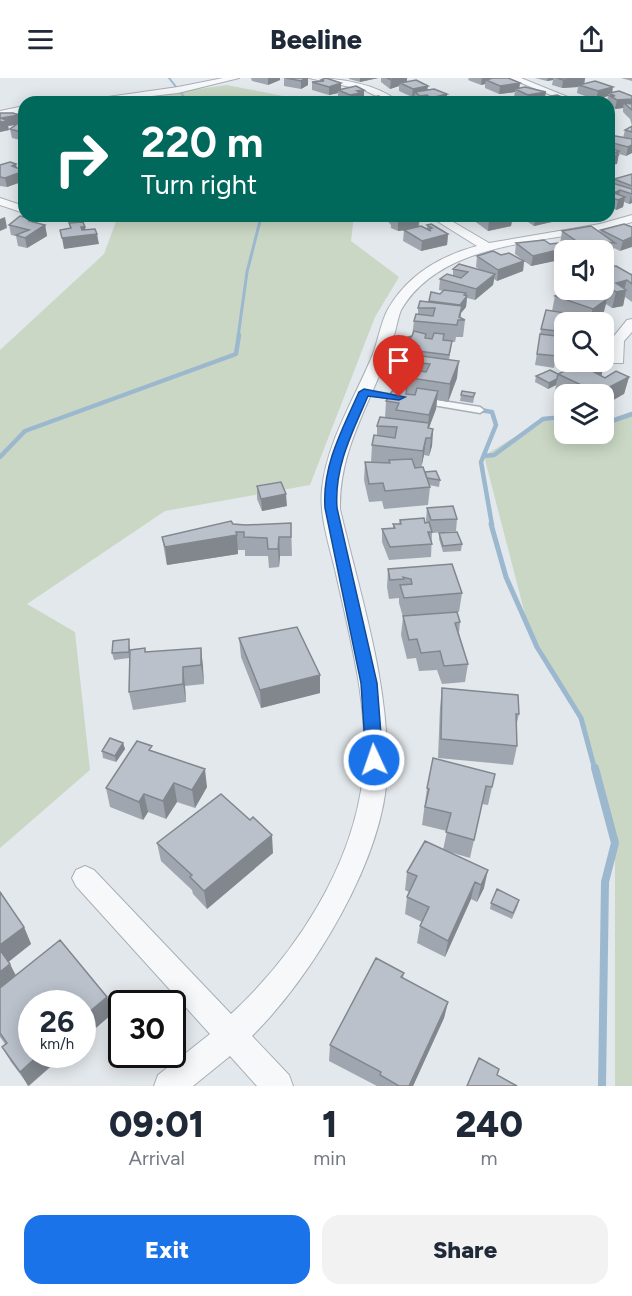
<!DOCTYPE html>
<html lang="en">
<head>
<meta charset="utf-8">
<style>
	body { margin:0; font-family:Figtree,sans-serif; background:#f2f2f3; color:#1f2937; height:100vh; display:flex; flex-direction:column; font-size:22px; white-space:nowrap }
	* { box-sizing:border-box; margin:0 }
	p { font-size:20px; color:#747a83 }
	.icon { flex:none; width:33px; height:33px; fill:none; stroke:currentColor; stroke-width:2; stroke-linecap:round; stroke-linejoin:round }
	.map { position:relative; height:1008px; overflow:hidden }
	.details { display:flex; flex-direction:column; background:#fff; flex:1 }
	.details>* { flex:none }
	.guide { position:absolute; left:18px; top:18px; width:597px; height:126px; border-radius:18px; box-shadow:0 3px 15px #0003; background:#00695c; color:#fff; overflow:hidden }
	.buttons { position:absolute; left:554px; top:162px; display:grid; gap:12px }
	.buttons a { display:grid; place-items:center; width:60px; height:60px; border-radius:12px; background:#fff; box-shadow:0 3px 15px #0003; font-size:30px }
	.speed { position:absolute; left:18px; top:912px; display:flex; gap:12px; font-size:30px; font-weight:700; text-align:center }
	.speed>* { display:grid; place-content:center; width:78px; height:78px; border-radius:50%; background:#fff; box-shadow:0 3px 15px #0003; line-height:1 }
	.speed small { font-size:15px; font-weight:400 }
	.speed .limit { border:3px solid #111; border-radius:9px; background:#fff; color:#111 }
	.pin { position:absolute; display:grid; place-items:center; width:51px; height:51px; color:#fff; margin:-62px -26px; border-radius:50% 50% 50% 0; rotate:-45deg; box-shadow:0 0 6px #0007 }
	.pin .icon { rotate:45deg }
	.me { position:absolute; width:66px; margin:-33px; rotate:357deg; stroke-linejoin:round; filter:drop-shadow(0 0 4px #0008) }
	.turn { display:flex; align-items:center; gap:21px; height:126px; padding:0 24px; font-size:27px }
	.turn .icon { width:78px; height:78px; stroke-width:2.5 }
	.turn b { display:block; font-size:42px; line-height:51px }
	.eta { display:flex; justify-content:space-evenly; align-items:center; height:102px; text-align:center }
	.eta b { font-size:36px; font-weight:800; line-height:42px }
	.primary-button { display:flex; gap:12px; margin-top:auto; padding:12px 24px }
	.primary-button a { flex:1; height:69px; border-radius:18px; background:#1a73e8; color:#fff; font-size:24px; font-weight:800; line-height:69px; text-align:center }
	.primary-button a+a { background:#f2f2f3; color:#1f2937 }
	header { display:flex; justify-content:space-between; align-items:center; height:78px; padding:0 24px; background:#fff; font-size:27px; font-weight:800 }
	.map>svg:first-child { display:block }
</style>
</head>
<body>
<header><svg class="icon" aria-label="menu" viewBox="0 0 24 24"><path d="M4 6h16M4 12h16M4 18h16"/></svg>Beeline<svg class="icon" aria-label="share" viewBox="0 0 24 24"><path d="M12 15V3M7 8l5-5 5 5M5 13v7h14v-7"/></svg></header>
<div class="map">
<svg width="632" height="1008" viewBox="0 0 632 1008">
	<rect width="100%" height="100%" fill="#e3e8ec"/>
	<path fill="#cad7c4" d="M227,7L313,24L111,23Z
		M118,138H354L351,163L399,199L375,239L310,407L165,433L27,526L75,554L90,692L0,770V272L104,176Z
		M632,336V1008H615V764L581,640L528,548L484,378L543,341L564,346V356H603V346Z"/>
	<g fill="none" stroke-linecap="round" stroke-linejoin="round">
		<path stroke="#9cb8cf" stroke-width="2" d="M169,0L188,24"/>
		<path stroke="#9cb8cf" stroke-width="3" d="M238,259L247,194L260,143L254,138"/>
		<path stroke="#9cb8cf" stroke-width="4.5" d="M480,332L492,334L496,347L481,384L492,447
			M603,346L632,336
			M484,378L494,377L543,341L553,340L564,344
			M0,379L25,353L236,276L239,257"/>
		<path stroke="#9cb8cf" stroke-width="5" d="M491,446L506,499L537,569L581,640L595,692"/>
		<path stroke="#9cb8cf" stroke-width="8" d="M595,690L615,765L605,804L602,1008"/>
		<g stroke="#a7afb7" stroke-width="3">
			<path id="lane" d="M361,312L402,318L406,320L402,322L364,316L360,314Z
				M424,320L480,329L484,332L480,335L421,325V321Z"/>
		</g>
		<g stroke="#a7afb7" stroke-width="2">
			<path id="street" d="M223,0H239L178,15L99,24H73L178,9Z
				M309,0C338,0 376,5 399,24H388L364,12Z
				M509,0H521L580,24H568Z
				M24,28V34L0,39V33Z
				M609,41L614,44V49L609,52Z
				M0,120L24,128V135L0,127Z
				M632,137V144C558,167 445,157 401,232C398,239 397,247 395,254C390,271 383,289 376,305C358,347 339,384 340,431C360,517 390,606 387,695C384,781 312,899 252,958L289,997L293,1008H257L230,978L193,1008H154L158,997L210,956L76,808L72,800L76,792L85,788L94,792L231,936C296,876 353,788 363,698C370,632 350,560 336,496C330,469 319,439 322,411C327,363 355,320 373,276C378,262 381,245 387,233C406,198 440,178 477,168L429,138H443L489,165L600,146Z
				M632,241V254L624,263L623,285H613L610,263L627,242Z"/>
		</g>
		<use href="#lane" fill="#f7f8fa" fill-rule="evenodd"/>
		<use href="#street" fill="#f7f8fa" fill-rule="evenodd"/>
	</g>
	<path fill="#a0a6af" d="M251,0H280V2L268,7L252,3Z
		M284,0H308V7L301,11L284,8Z
		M349,0H378L360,4L349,1Z
		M381,0H407V4L428,12L450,24H416L414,23V19H412L399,13V8L390,11L381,4Z
		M469,0H508L520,10L546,14L545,20H551V18L572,24H542V23L536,24H523L514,19L515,14L499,16L485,10V6L481,7L468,2Z
		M535,0H585L584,5L612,14L632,18V75L626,78L619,76L617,86L609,87V58L623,60L625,52L632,48L630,41L623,34V30L615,31L609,27V24L607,23L608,18L596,22L577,15L578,9L562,10L552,7L553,2L547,3Z
		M621,0H632V3Z
		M321,2L341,11L364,12V20L387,24H362L363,21H361V24H345L338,20V15L329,17L312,12V4L321,3Z
		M0,35L20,44L24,43V63L12,60L10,51L15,48V47L8,48L9,52L0,54Z
		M16,86L17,90H24V114L23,113L21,104L7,109L0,108V87Z
		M632,96V125L629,126L624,124L623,129L616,132L609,129V104L613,105L614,101Z
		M386,138H420L419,149L427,151V147L448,156L447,167L421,173L403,163L404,152H407L398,153L391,150V147L386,141Z
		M474,138H514V141L512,142L511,148L488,153L473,142Z
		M519,138H557L556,143L534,148Z
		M578,138H596L586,141Z
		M32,141V144L45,147L47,158L27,170L18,168L16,158L11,157L9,147Z
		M632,149L620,173L614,170L612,181L603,180V172H564V181L531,188L524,183L523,193L497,203L494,201L493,207L475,222L467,220L466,229L461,235L460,240L465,242L463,259H456L455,264H452L449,282L457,300L448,324L437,322L436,331L429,350L433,351L432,368L429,378L424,377L421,389L425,394L440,402L439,409L429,407L430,409L428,427L384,431L382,423L369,424L364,402L365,384H371L372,367L377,358V348L385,340L386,323L403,308L404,299L410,292L411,284L413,279L407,278L408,271L407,270L408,259L412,258L414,243L418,236V230L429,224L431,214L440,216L443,213L439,212L440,201L453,197V191L482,193L476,189L477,178L501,177L523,182L515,176L516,165L550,166H560L562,153L600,154L601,152Z
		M610,189L631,196L632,195V224L625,219L623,228L612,230L606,226L603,237L593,244H564V284H578L577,287L605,300L629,299L624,316H564V318L555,314L556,307L548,311L535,304L536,298L558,296L568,292L564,291L563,285L555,284L554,290L535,287L541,251L552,233L555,218L567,212H603V194L609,193Z
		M475,315L473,325L460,323L461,317Z
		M257,408L287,428L262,433L257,421Z
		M427,430L457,441L456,453L432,455L431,479L389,482L382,464V451L393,450V446H399L400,442L427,445L426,442Z
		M291,445L292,478H280L279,489L269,490L268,478H245V472H238V476L167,487L165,477L162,459L246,447Z
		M439,455L462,466L461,473L443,474L439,461Z
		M388,491L462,515L459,534H457L460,544L459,555L468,586L465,604L442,606L437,592L419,593L416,580L407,581L401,557L403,539L399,525V520L389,521L387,509Z
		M239,560L320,597V615L261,630L241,579Z
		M130,568V572L146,574L201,570L204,606L185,608L186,624L133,632L129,614V580L114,582L112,575Z
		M442,610L519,636L516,649L517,668L513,687L438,680L440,629Z
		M123,665L125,671L116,684L103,680L102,673Z
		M152,673L207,709L195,730L177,724L166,741L148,734L143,742L110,729L106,710Z
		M495,696L488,727L482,726L470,780L446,773L484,810L477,824L471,821L445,879L417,865L420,848L422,844L405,836L407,819L409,814L405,812L407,794L443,772L447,753L422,747L427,710Z
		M157,765L273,775L207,831L193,816L192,812L161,783Z
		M0,814L24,849L31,866L8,883L16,897L107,919L113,935L82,962V926L65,976L29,1008L11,984L2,969L5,966L0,959Z
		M491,825L518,827L512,841L490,831Z
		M404,895L403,900L448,924L444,940L413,1008H377L329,983L330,967Z"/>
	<path fill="#82878e" d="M268,0H280V2L268,7Z
		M302,0H308V7L301,11V3Z
		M360,0H378L360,4Z
		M400,0H407V6L400,5L399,8L390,11L391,2Z
		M482,0H494L487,3L486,2L485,6L481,7Z
		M548,0H553V2L547,3Z
		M585,0L584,8L579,7L578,9L562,10L563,2Z
		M341,5V14L338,12V15L329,17V9Z
		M520,5L519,13L515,11V14L499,16L500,8Z
		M428,8L427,16L415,14L414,19H412L413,11Z
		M613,9L612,16L609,15L608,18L596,22L598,13Z
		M364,12V20L361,21V24H349L350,17L357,13Z
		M546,14L544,21L542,20V23L527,24L528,17Z
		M447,16V24H431V20Z
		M427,17V24H420V18Z
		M632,21V29L624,25L623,30L615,31L617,22Z
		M19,37L20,46H15V47L8,48L9,52L0,54V44L1,40Z
		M21,54H24V63H22Z
		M632,67V75L626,78L628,69Z
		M619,73L617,86L609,87V78Z
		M16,86L18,95L24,93V103L7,109L5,100L12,88Z
		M620,112L618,122L625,119L623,129L616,132L618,122L614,115Z
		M631,116L632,125L629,126Z
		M104,138H117V139L104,141Z
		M415,138H420L418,150L398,153V143Z
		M505,138H514V141L512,142L511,148L488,153L489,142Z
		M536,138H557L556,143L534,148Z
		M587,138H596L586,141Z
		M5,139L7,150L0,153V141Z
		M45,147L47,158L27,170L25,160Z
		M81,149H85L86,157L97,156L99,166L64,171L62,160Z
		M448,156L447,167L421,173L422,163Z
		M632,159V169L620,173L623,163Z
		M606,164L603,177V172H584L585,169Z
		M566,170V172H564V181L531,188L533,178Z
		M524,183L523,193L497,203L498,192Z
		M495,196L493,207L475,222L476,211Z
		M627,202L624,212H626L623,228L612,230L616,214V205Z
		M600,213L597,228L607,221L603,237L593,244H590L595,217Z
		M466,215L465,220L467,218L466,229L461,235L460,242L458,239L459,228Z
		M459,283L457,300L448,324L450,306Z
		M604,287L600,304L592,293Z
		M629,299L624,316L603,328V316H598V315Z
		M557,301L556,307L548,311L549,305Z
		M438,313L436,331L428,352L427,360L429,337Z
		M433,351L432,368L429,378L431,360Z
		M426,360L424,377L421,391L423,373Z
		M286,416L287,428L262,433L261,421Z
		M237,457L238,476L167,487L165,469Z
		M279,459L280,478L279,489L278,471Z
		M201,570L203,588L204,606L201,587Z
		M183,589L185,608L186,624L183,606Z
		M320,597V615L261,630L260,612Z
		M123,665L125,671L116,684L115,678Z
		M205,691L207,709L195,730L192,712Z
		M174,705L177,724L166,741L163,723Z
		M144,716L148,734L143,742L139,724Z
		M272,757L273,775L207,831L204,813Z
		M488,792L484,810L477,824L481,807Z
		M475,804L471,821L445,879L448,863Z
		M24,849L31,866L6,886L0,874V867Z
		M10,886L18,903L0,917V894Z
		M107,919L113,935L82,962V940Z
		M448,924L444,940L413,1008H409Z
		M40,976H65L28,1008L20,994Z"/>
	<path fill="#bac1cb" stroke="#82878e" stroke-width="1.5" d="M286,0H306L301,3Z
		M326,0L341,5L329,9L312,4L324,3L321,2Z
		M387,0H400L391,2Z
		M493,0H508L520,5L500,8L486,2Z
		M557,0H585L563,2Z
		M416,2L428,8L413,11L400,5Z
		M595,3L613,9L598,13L579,7Z
		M356,8L364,12L357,13L361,15L350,17L338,12Z
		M525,9L546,14L528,17L515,11Z
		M434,11L447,16L431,20L427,17L420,18L415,14Z
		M619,13L632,18V21L617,22L610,18H615L609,15Z
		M557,17L572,23L552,24L542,20H555L551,18Z
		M379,18L387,24H365L363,20Z
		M75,22L78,24H61Z
		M436,23H449L450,24H436Z
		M624,25L632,26V32Z
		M0,35H13L19,37L1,40L7,43L0,44Z
		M23,43H24V54H21L10,51L17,46H15Z
		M632,48V54L625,52Z
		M610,57L632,61V67L628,69L609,64V58Z
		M609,70L619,73L614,75L619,77L609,78Z
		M10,84L16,86L12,88L17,90H24V93L5,100L0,99V87Z
		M632,96V108L614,101Z
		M609,104L632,111V116L620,112L614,115L625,119L618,122L609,119Z
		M20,138L32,141L29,143L45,147L25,160L16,157L29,152L9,147Z
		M393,138H417L419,140L398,143L391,139Z
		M483,138H510L489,142Z
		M83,144L85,149H81L82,152L95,151L97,156L62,160L60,152L71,150L69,145Z
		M431,146L448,156L422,163L404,152L421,148L431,153L429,151L432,150L427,147Z
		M624,146L632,149V159L623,163L601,152Z
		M591,148L615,165L606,164L585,169L562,153Z
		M544,162L550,166L559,165L566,170L533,178L516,165Z
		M493,173L501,177L509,175L524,183L498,192L477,178Z
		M459,186L495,196L476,211L440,201L447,196L461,200L468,194L453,191Z
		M616,188L632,197V206L627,202L616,205L626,212L616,214L603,206V194L613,192L610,189Z
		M444,212L466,215L464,217L467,218L460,227L429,223L431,214L440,216Z
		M568,212H596L600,213L595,217L607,221L593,231L555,218Z
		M420,223L462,228L459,239L465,242H458L457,247L414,243L416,236L433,238L435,230H418Z
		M546,232L565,235L564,240L571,241L574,236L585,238L584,244H564V254L541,251Z
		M414,253L426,256L425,260L432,261L434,255L444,256L443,262L452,263L449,277L418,273L419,268L408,267L411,260L408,259L412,258Z
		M540,256L564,259V273H557V278L537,276Z
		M414,277L459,283L450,306L404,299L407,291L426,294L430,286L411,284Z
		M585,284H598L604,287L592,293L605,300L616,293L629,299L598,315L558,296Z
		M550,292L558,296L557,301L549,305L536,298Z
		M396,307L407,308L406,316L415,317L417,310L438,313L429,337L396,332L399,325L386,323Z
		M462,313L475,315L473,319L461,317Z
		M380,339L429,345L428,350L433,351L431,360H426L423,373L372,367L374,357L395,360L397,349L377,348Z
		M412,381L415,390L423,389L430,409L385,413L383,405L369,406L365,384L390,385L389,382Z
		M436,393L440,402L427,400L425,394Z
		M281,404L286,416L261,421L257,408Z
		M453,428L457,441L431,442L427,430Z
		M424,440L425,445L429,444L432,454H428L432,466L390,469L382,451L395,450L393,446H401L400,442Z
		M231,443L233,446L246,447L291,445V459H279L278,471H268L267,460L244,459V454H236L237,457L165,469L162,459Z
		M457,454L462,466L443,468L439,455Z
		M452,486L462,515L404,520L400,507L412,506L411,501L403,499L404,501L390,502L388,491Z
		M457,534L460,544L455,545L468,586L444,588L440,573L421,575L417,561L409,562L403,538Z
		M297,549L320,597L260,612L239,560Z
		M129,561V574L112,575L113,563Z
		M145,570V574L201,570V587L183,589V606L129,614L130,572Z
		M442,610L518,617L519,636H516L517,668L441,661Z
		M110,660L123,665L115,678L102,673Z
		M137,663L152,668L149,672L205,691L192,712L174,705L163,723L144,716L139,724L106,710Z
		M433,680L495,696L492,709L486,708L474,762L446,754L451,735L425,729L429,711L427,710Z
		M221,716L250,742L253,739L272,757L204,813L190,799L192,797L157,765Z
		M425,763L488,792L481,807L475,804L448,863L420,848L429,829L407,819L417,798L407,794Z
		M497,811L519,822L513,835L491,825Z
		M0,814L24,849L0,867Z
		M60,862L107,919L82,940V926H32V976H40L20,994L2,969L7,965L0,955V910Z
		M0,872L10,886L0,894Z
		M376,880L404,895L401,899L448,924L409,1008H399L380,997L381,994L330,967Z
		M479,980L499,991L497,997L517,1008H467Z"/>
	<path fill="#1a73e8" stroke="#114b97" stroke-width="1.5" d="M364,311L405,319L399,322L368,318C352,355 334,389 337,430L377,605L383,682L380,686H369L366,682L361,605L325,430C322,388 342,352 359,314Z"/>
</svg>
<div class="buttons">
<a><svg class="icon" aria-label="sound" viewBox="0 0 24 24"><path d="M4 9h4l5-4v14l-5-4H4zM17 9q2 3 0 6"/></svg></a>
<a><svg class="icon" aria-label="search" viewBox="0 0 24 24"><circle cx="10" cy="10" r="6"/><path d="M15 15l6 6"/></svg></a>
<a><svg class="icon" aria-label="layers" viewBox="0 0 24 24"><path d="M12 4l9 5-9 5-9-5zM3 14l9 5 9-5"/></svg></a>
</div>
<div class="speed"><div>26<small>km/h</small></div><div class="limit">30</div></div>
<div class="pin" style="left:399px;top:319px;background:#d93025"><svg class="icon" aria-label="arrive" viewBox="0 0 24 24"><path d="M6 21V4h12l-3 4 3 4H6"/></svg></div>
<svg class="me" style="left:374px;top:682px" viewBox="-20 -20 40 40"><circle r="17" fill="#1a73e8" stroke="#fff" stroke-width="3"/><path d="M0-11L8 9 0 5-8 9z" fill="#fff"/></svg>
<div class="guide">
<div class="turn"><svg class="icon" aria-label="right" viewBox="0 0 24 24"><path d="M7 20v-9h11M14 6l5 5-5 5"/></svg><div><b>220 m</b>Turn right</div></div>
</div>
</div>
<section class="details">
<div class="eta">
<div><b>09:01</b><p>Arrival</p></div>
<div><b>1</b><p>min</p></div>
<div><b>240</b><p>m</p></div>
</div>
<div class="primary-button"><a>Exit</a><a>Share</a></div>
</section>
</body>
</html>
